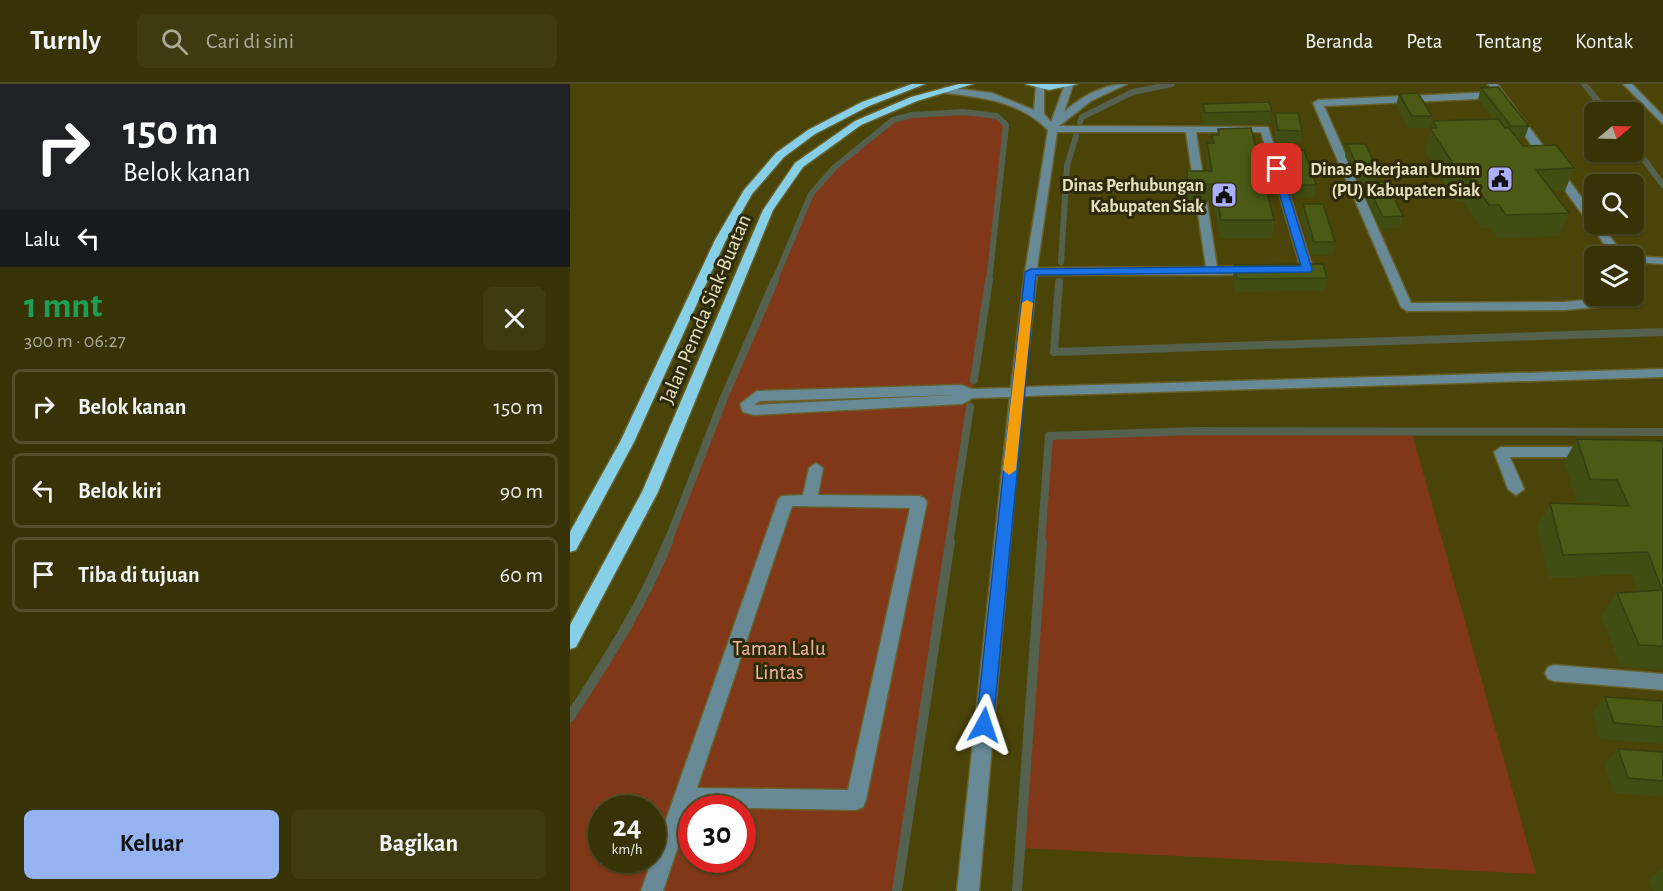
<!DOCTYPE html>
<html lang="id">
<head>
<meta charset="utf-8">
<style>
	body { margin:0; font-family:"Alegreya Sans",sans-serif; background:#3f3b11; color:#f1f3f6; height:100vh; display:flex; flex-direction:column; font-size:22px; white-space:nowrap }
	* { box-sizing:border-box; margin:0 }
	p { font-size:20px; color:#abaa9b }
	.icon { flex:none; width:33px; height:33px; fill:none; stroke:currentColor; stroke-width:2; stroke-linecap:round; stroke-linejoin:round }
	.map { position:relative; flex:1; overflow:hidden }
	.panel { display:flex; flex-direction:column; background:#383307; width:570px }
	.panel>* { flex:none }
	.banner { background:#202124; color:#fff; overflow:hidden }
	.needle { width:39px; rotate:71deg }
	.buttons { position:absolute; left:1014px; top:18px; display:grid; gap:12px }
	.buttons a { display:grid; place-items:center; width:60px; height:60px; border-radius:9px; background:#383307; box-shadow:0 2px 4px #0004,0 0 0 2px #524e28; font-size:30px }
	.speed { position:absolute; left:18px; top:711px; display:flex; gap:12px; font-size:30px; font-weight:700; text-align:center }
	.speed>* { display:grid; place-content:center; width:78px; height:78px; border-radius:50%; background:#383307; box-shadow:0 2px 4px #0004,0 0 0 2px #524e28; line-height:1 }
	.speed small { font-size:15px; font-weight:400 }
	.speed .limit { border:9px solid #d22; background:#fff; color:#111 }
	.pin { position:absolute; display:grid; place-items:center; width:51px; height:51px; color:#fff; margin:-26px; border-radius:12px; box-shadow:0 3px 9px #0006 }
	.me { position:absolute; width:66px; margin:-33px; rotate:5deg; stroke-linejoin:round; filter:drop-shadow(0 0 4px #0008) }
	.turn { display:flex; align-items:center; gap:21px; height:126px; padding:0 24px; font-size:27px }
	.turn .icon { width:78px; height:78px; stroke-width:2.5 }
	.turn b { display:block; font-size:42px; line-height:51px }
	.then { display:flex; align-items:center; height:57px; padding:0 24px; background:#0003; gap:12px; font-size:22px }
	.round { display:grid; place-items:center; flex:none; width:63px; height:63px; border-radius:9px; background:#3f3b11 }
	.headline { display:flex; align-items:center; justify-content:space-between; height:102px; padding:0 24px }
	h1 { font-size:36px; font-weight:700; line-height:45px; color:#1e9e55 }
	.cta { display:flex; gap:12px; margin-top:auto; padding:12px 24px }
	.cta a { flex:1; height:69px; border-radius:9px; background:#95b2f1; color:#111; font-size:24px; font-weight:700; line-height:69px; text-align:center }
	.cta a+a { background:#3f3b11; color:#f1f3f6 }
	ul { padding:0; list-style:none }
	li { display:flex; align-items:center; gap:18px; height:75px; margin:0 12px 9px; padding:0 12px; border:3px solid #524e28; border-radius:9px }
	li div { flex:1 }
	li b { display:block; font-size:22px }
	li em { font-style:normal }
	header { display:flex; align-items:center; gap:36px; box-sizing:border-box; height:84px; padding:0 30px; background:#383307; border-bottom:2px solid #524e28 }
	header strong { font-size:28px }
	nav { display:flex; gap:33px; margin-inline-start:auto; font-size:21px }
	.search { width:420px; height:54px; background:#3f3b11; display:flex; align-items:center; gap:15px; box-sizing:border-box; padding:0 21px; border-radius:9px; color:#abaa9b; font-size:22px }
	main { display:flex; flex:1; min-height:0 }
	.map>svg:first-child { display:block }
</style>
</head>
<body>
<header>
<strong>Turnly</strong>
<div class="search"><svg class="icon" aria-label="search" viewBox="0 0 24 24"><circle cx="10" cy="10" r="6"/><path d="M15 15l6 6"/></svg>Cari di sini</div>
<nav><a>Beranda</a><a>Peta</a><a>Tentang</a><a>Kontak</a></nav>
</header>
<main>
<section class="panel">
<div class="banner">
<div class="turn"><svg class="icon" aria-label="right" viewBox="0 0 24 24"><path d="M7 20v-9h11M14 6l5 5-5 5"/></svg><div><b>150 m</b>Belok kanan</div></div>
<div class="then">Lalu<svg class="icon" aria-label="left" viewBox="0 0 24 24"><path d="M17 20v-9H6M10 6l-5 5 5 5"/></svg></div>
</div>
<div class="headline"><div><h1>1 mnt</h1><p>300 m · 06:27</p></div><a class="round"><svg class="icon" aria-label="close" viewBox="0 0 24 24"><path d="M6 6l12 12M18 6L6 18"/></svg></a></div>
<ul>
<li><svg class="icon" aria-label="right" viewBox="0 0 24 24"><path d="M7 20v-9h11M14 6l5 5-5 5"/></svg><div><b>Belok kanan</b></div><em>150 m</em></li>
<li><svg class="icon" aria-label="left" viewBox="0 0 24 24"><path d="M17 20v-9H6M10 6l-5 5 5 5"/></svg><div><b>Belok kiri</b></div><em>90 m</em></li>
<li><svg class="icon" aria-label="arrive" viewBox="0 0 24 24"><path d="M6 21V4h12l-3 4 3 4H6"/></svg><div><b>Tiba di tujuan</b></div><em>60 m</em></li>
</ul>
<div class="cta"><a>Keluar</a><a>Bagikan</a></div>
</section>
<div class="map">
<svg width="1093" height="807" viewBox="0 0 1093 807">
	<rect width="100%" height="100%" fill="#4b4409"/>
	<path fill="#813819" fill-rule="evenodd" d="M365,28L427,32L436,41V51L422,176L327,807H0V633L51,554L88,483L153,316L194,226L215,168L241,110L265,83L323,36ZM32,724H82V776H32ZM122,724H172V776H122Z
		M627,347L842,349L966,790L450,764L479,352Z"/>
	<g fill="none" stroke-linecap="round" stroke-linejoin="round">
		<path stroke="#54614f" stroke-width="6" d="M1014,0L1037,28
			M510,38L512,33L563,8L602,0
			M1064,62L1093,101
			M491,178L497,82L506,52
			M204,198L241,110L265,83L323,36L342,31L393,28L427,32L436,41L419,198"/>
		<path stroke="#54614f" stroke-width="8" d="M489,198L484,268L1093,248
			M404,296L419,196
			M97,460L153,316L205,196
			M379,460L400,323
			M471,460L479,352L627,347L1093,348"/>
		<path stroke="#54614f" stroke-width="10" d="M0,633C36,577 73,521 98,458
			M327,807L380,458
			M447,807L472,458"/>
		<g stroke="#67602a" stroke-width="3">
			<path id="minor" d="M466,0L474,2V30L481,38L495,0L503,1L494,28C512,12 534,0 557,0L521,17L489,42L698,43L743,185C738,190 723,190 718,185L720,183L730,181L691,48H626L647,183L682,182L688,186L682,190L642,191H467L454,303L1093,285V293L453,312L409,807H387L440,313L403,314L392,320L184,331L173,328L170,320L187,307L391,301L402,305L441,304L455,188L478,46C451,18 412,13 375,9L370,6L375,3L422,9L464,26ZM487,48H616L636,183L467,184ZM385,311L184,321L190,317Z
				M918,0H927L1024,130V140H1031L1054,172H1043L927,14L754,22L841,219L994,218L1057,212L1051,221L994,226L837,227L831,223L743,19L748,16L924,8Z
				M1053,0H1062L1093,32V40Z
				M1060,172H1064L1093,174V180L1064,178V172Z
				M931,363H1018L1025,368L1018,373H940L954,405L946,411L938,405L924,368Z
				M246,379L253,384L248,411L349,412L354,414L357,418L296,716L293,723L286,726L121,723L93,807H71L208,416L211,412L233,411L239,384ZM222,422L340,424L278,706L127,704Z
				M984,581L1093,590V606L984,597L978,595L975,589L978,583Z"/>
		</g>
		<g stroke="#67602a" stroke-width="3">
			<path id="major" d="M342,0H355L299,22L245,50L214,73L182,110L156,156L64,358L6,466L0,468V448L50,358L145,156L174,106L206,69L238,46L292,18Z
				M389,0H403L347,17L291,41L233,83L203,126L88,408L6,563L0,565V541L72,408L193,126L225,79L285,37L341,13Z
				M455,0H508L479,6Z"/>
		</g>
		<use href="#minor" fill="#688a96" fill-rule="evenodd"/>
		<use href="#major" fill="#87cfe7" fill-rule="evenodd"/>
	</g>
	<path fill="#404e13" d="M911,4L959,42L955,53L946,54L953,62L1004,84L995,107H983L999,129L989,152L928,154L921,144H911L894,117L886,118L855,66L863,37L923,35L908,15Z
		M829,10L862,32L859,44H839L826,21Z
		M633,20L702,27L701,39L634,41L632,32Z
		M705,29L732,47L730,59L707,58L703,40Z
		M648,45L704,136L702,154H650L643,118H617L615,105L617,87H637L636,77L637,59H642V51H647Z
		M777,60L810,89L807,98L833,132L830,144L810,145L794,111L796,102H789L775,72Z
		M716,66L746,101L744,113L725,114L715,78Z
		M733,120L765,158L763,171H742L731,133Z
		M664,181L757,194L754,207L665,208L663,194Z
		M1007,355L1093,357V585L1051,583L1031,532L1047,509L1068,508L1062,490L979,494L967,443L980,419L1033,421L1032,419L1007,418L994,378Z
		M1035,613L1093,617V660L1030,655L1022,629Z
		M1048,665L1093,668V713L1043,709L1034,680Z
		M1091,786H1093V807H1083L1079,795Z"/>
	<path fill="#4b5b16" stroke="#34400f" stroke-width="1.5" d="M928,3L959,42H941L911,4Z
		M848,9L862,32H842L829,10Z
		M699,18L702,27L635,29L633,20Z
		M705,29H728L732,47L708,46Z
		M928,35L935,44L938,43L953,62L986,61L1004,84L966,86L999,129L936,131L929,121H919L901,95H893L860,44H867L863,37Z
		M681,44L704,136H651L645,100H618L617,87H642L637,59H644L642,51H649L648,45Z
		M777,60H795L810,89L791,90Z
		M716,66H734L746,101H727Z
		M816,98L833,132L813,133L796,99Z
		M733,120H753L765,158H744Z
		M753,180L757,194L667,195L664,181Z
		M1007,355L1093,357V562L1069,561L1047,509L1092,506L1078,468L993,471L980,419L1059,422L1047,396L1020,395Z
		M1035,613L1093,617V643L1044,639Z
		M1048,665L1093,668V697L1058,694Z"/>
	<path fill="#1a73e8" stroke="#114b97" stroke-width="1.5" d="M707,82L711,85L742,185L741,188L466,191L423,641L420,646L414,649L408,646L406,641L455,188L461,185L731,182L702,85Z"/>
	<path fill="#f59e0b" d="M457,216L463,219L446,386L439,391L433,386L452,219Z"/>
	<defs>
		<g id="civic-square" transform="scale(1.35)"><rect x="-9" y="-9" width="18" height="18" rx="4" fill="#abaffb" stroke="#2e2a0c"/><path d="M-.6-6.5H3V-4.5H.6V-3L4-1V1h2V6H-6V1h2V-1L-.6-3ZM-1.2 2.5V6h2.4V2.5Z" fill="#111"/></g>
	</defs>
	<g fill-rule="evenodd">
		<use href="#civic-square" x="930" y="95"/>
		<use href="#civic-square" x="654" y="111"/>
	</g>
	<g text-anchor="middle" stroke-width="6" stroke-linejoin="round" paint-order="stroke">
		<g font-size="18" font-weight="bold" fill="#e6e1be" stroke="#2e2a0c" text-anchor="end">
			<text x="910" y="91">Dinas Pekerjaan Umum<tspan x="910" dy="21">(PU) Kabupaten Siak</tspan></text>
			<text x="634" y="107">Dinas Perhubungan<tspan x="634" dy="21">Kabupaten Siak</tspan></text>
		</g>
		<g font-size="21" fill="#e6e1be" stroke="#2e2a0c">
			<text transform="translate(135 225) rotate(-67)" y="7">Jalan Pemda Siak-Buatan</text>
		</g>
		<g font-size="21" fill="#f6b8a1" stroke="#2e2a0c">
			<text x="209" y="571">Taman Lalu<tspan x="209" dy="24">Lintas</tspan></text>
		</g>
	</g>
</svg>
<div class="buttons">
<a><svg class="needle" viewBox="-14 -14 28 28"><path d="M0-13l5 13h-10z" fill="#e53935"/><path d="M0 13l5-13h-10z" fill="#abaa9b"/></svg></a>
<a><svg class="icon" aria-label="search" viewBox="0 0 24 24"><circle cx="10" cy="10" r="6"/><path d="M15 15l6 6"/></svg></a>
<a><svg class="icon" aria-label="layers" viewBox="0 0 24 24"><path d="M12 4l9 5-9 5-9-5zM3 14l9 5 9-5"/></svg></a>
</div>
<div class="speed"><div>24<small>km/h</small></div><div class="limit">30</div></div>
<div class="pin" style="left:707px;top:85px;background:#d93025"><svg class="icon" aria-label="arrive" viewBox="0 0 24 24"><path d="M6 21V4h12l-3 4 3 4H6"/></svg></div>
<svg class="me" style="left:414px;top:641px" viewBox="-20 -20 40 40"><path d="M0-17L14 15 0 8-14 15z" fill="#1a73e8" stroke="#fff" stroke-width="4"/></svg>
</div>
</main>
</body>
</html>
